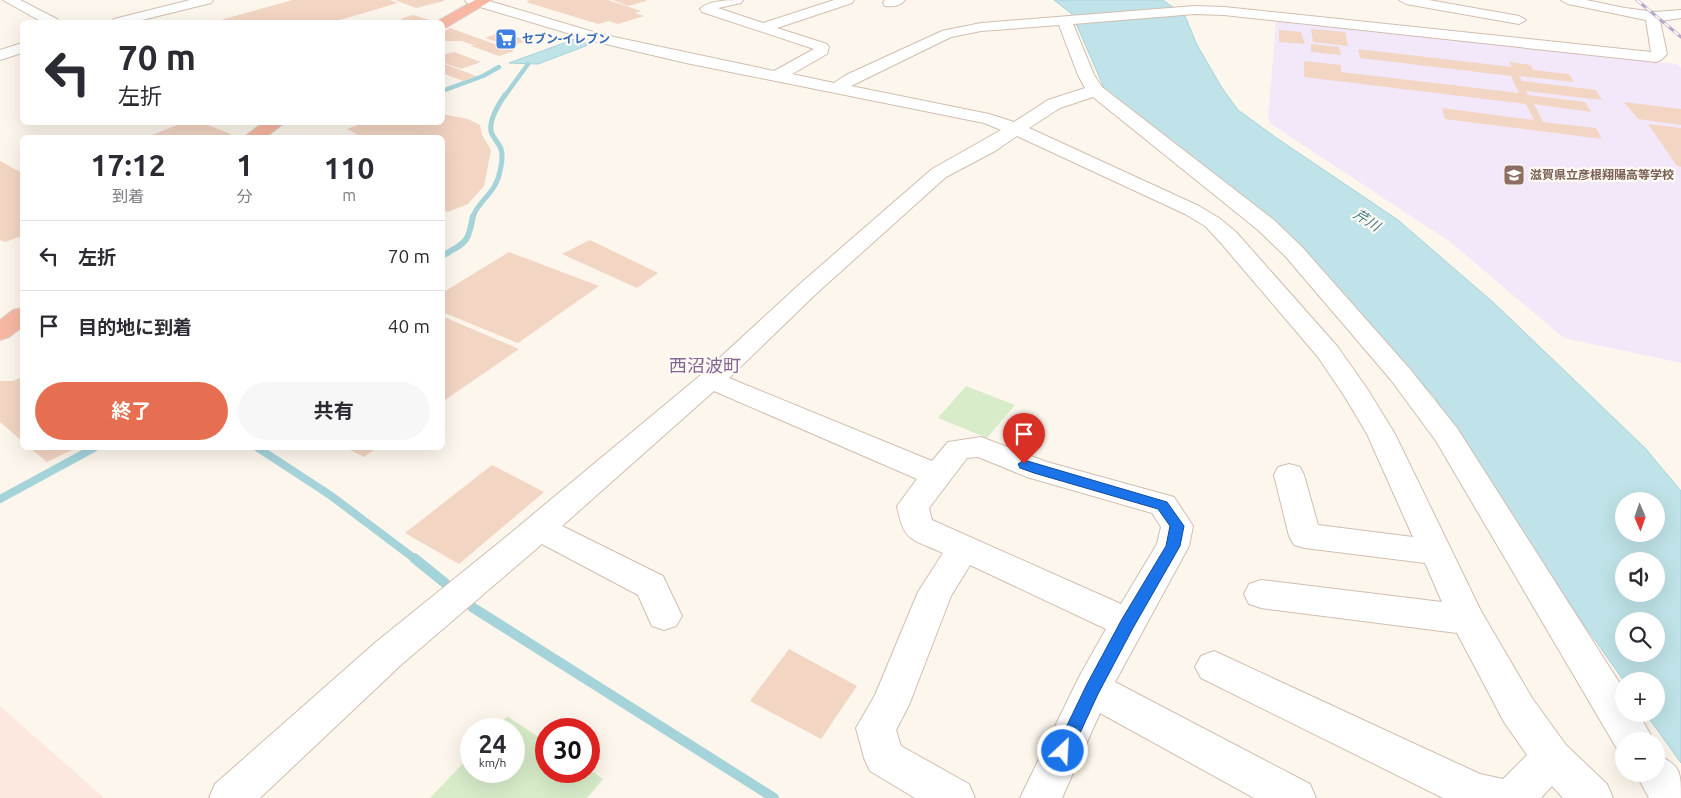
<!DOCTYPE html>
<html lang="ja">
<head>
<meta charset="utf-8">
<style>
	body { margin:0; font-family:Ubuntu,"Noto Sans JP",sans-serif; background:#f7f7f7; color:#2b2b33; height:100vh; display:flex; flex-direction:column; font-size:19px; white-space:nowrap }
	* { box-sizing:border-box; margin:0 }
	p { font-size:16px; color:#7c7c81 }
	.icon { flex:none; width:28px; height:28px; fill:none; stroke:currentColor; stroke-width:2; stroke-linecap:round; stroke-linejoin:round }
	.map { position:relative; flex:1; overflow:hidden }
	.sheet { position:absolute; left:20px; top:135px; width:425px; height:315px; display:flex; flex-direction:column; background:#fff; border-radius:8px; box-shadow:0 5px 20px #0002 }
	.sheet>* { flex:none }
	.hud { position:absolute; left:20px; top:20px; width:425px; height:105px; border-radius:8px; box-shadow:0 5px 20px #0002; background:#fff; color:#2b2b33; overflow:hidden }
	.needle { width:32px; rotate:178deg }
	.tools { position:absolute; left:1615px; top:492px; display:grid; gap:10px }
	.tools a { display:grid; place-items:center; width:50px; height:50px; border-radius:50%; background:#fff; box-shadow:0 5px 20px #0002; font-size:25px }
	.speed { position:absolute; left:460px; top:718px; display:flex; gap:10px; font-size:25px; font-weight:700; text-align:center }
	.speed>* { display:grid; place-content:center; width:65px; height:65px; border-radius:50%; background:#fff; box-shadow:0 5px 20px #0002; line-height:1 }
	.speed small { font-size:12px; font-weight:400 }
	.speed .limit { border:8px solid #d22; background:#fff; color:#111 }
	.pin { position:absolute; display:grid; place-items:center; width:42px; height:42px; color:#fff; margin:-51px -21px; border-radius:50% 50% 50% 0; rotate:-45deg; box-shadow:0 0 5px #0007 }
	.pin .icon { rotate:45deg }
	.me { position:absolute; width:55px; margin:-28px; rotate:25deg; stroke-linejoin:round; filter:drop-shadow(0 0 4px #0008) }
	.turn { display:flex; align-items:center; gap:18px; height:105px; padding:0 15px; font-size:22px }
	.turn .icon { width:65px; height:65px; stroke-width:2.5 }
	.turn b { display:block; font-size:35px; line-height:42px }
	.eta { display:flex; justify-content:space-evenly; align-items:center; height:85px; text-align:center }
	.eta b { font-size:30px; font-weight:700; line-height:35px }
	.cta { display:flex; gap:10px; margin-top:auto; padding:10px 15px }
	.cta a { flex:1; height:58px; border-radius:30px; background:#e76f51; color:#fff; font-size:20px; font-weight:700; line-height:58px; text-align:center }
	.cta a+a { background:#f7f7f7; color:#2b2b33 }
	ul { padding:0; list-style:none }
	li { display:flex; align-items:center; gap:15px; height:70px; padding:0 15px; border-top:1px solid #e1e1e2 }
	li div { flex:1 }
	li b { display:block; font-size:19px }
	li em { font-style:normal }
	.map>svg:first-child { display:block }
</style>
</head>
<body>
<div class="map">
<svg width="1681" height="798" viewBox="0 0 1681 798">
	<rect width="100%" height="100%" fill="#fdf6ec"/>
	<path fill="#fde8e0" d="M0,706L104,798H0Z"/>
	<path fill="#f3e8fa" d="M1285,20L1677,64L1681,68V363L1564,338L1449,241L1271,124L1268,118L1276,22Z"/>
	<path fill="#d8ecc9" d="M966,386L1015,405L987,438L938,418Z
		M507,716L546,742V771H589V769L603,779L587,798H430L471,755V771H514V729H496Z"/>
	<path fill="#bfe3e8" stroke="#a5d3da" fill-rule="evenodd" d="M1054,0H1163L1185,16L1197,45L1222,88L1238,110L1278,139L1398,220L1495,304L1645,448L1681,491V763L1646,714H1656V681H1624L1580,619L1434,396L1337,288L1105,90L1072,14ZM1624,501H1656V534H1624ZM1624,561H1656V594H1624ZM1624,621H1656V654H1624Z
		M575,39L591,44L538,64L509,63Z"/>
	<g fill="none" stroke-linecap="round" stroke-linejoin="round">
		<path stroke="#a5d3da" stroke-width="4.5" d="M442,91L483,76L499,67
			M504,97L528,64"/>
		<path stroke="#a5d3da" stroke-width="5" d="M473,217C478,200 496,194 500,171C502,163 504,152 499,145C496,140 492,136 491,131C489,119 498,105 505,95"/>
		<path stroke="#a5d3da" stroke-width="6" d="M442,256C466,242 468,244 473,216"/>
		<path stroke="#a5d3da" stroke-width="8" d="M258,448L330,495L415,559
			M0,499L94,448"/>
		<path stroke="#a5d3da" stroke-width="10" d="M414,558L445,583
			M472,607L774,798"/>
	</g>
	<path fill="#f3d5c3" d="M293,0H390L398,3L333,22H213Z
		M395,0H444V1L416,8Z
		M530,0H608L641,11L635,13L644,16L618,24L609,21L598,24L526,2Z
		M613,0H646V1L628,6Z
		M413,15L429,20L409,22L400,19Z
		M450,28L486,41L473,45L462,41H442V32Z
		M1311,29L1345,32L1348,46L1313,42Z
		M1279,30L1301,32L1305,44L1279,42Z
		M502,32L528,41L509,46L485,38Z
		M486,41L514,51L499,56L471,46Z
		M1311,44L1339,47L1341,55L1311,52Z
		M1358,49L1512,67L1509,62L1531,65L1533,70L1569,74L1574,82L1519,76L1522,81L1596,90L1602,100L1526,91L1528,95L1585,102L1591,112L1534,104L1543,122L1596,128L1602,139L1445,119L1442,108L1534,120L1526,104L1304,77V61L1341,65V72L1519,93L1511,76L1360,58Z
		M454,52L481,62L461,69L442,62V55Z
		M442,63L476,76L463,81L442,73Z
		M1624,102L1681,109V125L1638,119Z
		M442,114L468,119L480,125L482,135L491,150L484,186L468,204L448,212L442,209V138H363L347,129L366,122H442Z
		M185,122H200L231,134L222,138H144Z
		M1648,124L1681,128V167L1677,166Z
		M0,161L22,173V236L5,242L0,240Z
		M590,240L658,273L637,288L562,254Z
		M509,252L599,286L518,343L442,312V293Z
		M442,316L519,349L442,402Z
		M22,377V441L0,422V381H13Z
		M30,448H76L47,462Z
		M346,448H377L364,457Z
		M492,465L544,492L459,564L405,533Z
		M789,649L857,686L821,739L750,701Z"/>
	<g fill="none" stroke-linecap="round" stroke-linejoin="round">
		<g stroke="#d1beb0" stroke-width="2">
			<path id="minor" d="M3,0H20L57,19L59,22H42Z
				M190,0H213L211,3L134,22H112L114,19Z
				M465,0H486L600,34L774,71L814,49L702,12L700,9C709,0 729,0 743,0L741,3L718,8L763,23L834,0H854L852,3L777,28L827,44L829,47L827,54L792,74L834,83L846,75L942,31L981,23L1195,6L1224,7L1651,52L1646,20L1568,4L1561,0H1586L1625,8L1655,12L1681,10V18L1660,21L1667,54L1661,60L1656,62L1224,15L1195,14L1073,24L1094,75L1102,87L1274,220L1302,247L1409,368L1457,428L1624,690V714H1639L1654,741H1624V755L1620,754L1436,441L1391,380L1286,257L1258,230L1093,97L1060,108L1029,128L1199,206L1219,218L1236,232L1337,346L1368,390L1395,434L1481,611L1532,698L1566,745L1607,784L1613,798H1563L1552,786L1541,798H1443L1201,678L1195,667L1201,656L1214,651L1480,774L1503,779L1527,755L1504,722L1457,633L1261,608L1249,604L1244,594L1249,584L1261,580L1442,602L1425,563L1305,548L1294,545L1289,536L1274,475L1278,467L1289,464L1300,467L1304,475L1318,525L1413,537L1367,434L1345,397L1318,357L1220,242L1205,226L1185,214L1017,136L995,151L946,177L818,292L729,378L932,461L948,442L981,437L1047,462L1174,497L1193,526L1189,546L1115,682L1310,784L1316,798H1254L1100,713L1062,798H1020L1079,677L1106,629L970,565L951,596L909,705L896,730L901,746L969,784L975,798H915L870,771L864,758L856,728L875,695L918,592L943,553C911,538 904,543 897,506L917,479L714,391L562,526L663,576L682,616L676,626L664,630L652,626L638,595L542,544L402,664L260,798H209L215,784L376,642L501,541L702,374L802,282L932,169L1001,130L984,123L686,63L597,42L467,3ZM1059,25L1078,75L1085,88L1048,100L1014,122L989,114L851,86L951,37L981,31ZM978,457L1027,477L1152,513L1161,527L1157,544L1121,604L932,520L929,508L967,458Z
				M885,0H905C901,6 892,7 885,6L883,3Z
				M1399,0H1429L1519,16L1526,20L1519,24L1406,4Z
				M22,43V53L0,60V50Z
				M1656,755C1681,764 1681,773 1681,798H1649L1636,774H1656Z"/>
		</g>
		<g stroke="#dad1cd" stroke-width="2">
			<path id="highway" d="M475,0H492L447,27L442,28V22H436Z
				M264,122H285L265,138H243Z
				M22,308V327L9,337L0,340V320L13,310Z"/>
		</g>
		<use href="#minor" fill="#fff" fill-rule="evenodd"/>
		<use href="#highway" fill="#f7b7a3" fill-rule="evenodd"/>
		<g stroke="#b9a8c9" stroke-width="3">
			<path id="rail" d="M1637,0L1681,37"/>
		</g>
		<use href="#rail" stroke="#fffaf3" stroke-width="2" stroke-dasharray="6" stroke-linecap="butt"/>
	</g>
	<path fill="#1a73e8" stroke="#114b97" d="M1024,460L1167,502L1184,526L1180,546L1133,628L1098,694L1069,757L1063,759L1057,757L1054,751L1057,746L1087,684L1122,619L1166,546L1170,526L1158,509L1034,473L1020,468L1018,464Z"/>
	<defs>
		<g id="supermarket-square" transform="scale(1.125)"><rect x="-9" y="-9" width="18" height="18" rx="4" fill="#3f7fe0" stroke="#fffaf3"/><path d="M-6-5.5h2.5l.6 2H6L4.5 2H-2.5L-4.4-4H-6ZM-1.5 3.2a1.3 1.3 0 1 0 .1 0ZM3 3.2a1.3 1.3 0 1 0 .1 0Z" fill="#fff"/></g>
		<g id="school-square" transform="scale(1.125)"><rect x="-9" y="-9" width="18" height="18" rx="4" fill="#8d6e63" stroke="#fffaf3"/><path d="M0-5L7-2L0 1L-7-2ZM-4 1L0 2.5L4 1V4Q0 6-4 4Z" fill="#fff"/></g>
	</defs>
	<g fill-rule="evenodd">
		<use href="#supermarket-square" x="506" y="39"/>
		<use href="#school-square" x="1514" y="175"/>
	</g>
	<g text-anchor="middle" stroke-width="4.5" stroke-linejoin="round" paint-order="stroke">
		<g font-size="12" font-weight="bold" fill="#366cbe" stroke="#fffaf3" text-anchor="start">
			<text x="522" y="43">セブン-イレブン</text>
		</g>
		<g font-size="12" font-weight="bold" fill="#785e54" stroke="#fffaf3" text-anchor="start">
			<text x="1530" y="179">滋賀県立彦根翔陽高等学校</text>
		</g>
		<g font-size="14" font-style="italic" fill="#437c86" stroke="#fffaf3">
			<text transform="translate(1367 220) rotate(32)" y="5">芹川</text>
		</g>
		<g font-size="18" fill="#846695" stroke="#fffaf3">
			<text x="705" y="372">西沼波町</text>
		</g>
	</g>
</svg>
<div class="tools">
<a><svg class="needle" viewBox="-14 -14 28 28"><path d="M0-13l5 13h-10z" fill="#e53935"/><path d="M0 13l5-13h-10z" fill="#7c7c81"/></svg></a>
<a><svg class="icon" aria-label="sound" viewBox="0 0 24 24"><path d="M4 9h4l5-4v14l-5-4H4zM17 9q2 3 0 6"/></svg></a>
<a><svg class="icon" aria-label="search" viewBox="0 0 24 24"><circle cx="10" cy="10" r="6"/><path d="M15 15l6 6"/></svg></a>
<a>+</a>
<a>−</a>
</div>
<div class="speed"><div>24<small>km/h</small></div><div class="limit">30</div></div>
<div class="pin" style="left:1024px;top:464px;background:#d93025"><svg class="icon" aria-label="arrive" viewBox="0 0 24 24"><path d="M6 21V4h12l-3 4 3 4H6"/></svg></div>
<svg class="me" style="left:1063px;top:751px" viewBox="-20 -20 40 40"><circle r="17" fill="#1a73e8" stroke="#fff" stroke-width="3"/><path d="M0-11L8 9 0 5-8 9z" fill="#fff"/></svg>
<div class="hud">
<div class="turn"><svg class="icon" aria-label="left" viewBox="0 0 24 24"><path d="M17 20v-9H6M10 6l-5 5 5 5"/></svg><div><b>70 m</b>左折</div></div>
</div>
<section class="sheet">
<div class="eta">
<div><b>17:12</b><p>到着</p></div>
<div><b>1</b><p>分</p></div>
<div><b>110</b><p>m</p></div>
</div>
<ul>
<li><svg class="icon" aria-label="left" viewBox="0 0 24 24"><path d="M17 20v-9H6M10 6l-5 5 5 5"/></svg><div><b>左折</b></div><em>70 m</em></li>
<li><svg class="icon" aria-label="arrive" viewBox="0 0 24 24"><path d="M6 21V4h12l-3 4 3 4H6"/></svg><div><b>目的地に到着</b></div><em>40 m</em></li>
</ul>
<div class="cta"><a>終了</a><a>共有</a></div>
</section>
</div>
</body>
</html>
